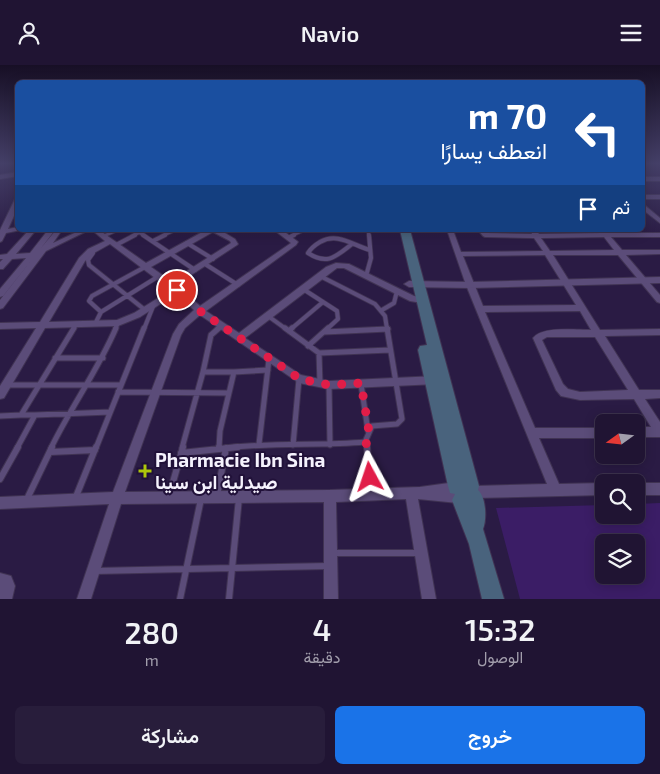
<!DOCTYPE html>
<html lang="ar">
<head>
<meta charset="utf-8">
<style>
	body { margin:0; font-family:"Exo 2",Vazirmatn,sans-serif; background:#281d3b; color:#f1f3f6; direction:rtl; height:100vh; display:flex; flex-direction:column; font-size:19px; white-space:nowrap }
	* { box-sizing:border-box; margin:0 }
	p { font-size:16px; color:#a29eac }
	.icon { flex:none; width:28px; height:28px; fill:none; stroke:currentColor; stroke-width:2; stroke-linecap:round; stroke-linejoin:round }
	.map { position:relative; height:534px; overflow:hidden; direction:ltr }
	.panel { display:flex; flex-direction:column; background:#201433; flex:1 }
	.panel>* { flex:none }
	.guide { position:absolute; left:15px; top:15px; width:630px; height:152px; border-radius:8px; box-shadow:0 2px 12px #0003,0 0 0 1px #3d334e; direction:rtl; background:#1a4fa0; color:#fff; overflow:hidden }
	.needle { width:32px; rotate:255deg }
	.fabs { position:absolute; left:595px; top:349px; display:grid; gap:10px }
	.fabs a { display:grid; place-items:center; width:50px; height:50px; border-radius:8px; background:#201433; box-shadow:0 2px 12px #0003,0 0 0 1px #3d334e; font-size:25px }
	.pin { position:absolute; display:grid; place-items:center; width:42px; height:42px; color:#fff; margin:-21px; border:2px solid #fff; border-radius:50%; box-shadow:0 1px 5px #0007 }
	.me { position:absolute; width:55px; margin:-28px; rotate:355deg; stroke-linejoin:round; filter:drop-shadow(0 0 4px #0008) }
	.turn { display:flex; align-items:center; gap:18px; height:105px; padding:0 15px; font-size:22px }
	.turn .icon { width:65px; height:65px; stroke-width:2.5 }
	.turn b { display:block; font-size:35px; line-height:42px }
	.then { display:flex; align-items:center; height:48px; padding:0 15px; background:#0003; gap:10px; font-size:19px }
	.eta { display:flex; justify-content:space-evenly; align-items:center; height:85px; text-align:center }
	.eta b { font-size:30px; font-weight:600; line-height:35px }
	.action { display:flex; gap:10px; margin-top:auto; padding:10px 15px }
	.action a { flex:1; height:58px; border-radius:8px; background:#1a73e8; color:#fff; font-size:20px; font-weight:600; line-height:58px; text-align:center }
	.action a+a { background:#281d3b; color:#f1f3f6 }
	header { display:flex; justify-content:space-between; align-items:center; height:65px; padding:0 15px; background:#201433; font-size:22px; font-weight:600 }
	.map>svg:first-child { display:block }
</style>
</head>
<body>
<header><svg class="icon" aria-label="menu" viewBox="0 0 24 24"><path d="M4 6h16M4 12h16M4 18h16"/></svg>Navio<svg class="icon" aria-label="person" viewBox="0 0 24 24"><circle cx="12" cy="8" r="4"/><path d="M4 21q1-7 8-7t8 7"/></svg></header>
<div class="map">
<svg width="660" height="534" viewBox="0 0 660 534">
	<rect width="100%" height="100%" fill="#2a1b44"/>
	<path fill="#3b1d66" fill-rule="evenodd" d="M660,438V534H520L496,443L604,440V450H636V439ZM604,478H636V510H604Z"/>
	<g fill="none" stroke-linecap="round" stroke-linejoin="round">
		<g stroke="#403353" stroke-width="4.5">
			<path id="service-far3" d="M368,165L369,171
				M140,168L145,171
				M104,171L117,165
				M132,171L145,165
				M162,171L175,165
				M291,171L304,165"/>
		</g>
		<g stroke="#403353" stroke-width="5.5">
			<path id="service-far2" d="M143,170L195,205
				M290,172L294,170
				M153,176L165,170
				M187,178L213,194
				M352,179C336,191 328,201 308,188C311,183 315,180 320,177C338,167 352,180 370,185
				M116,180L135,170
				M93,188L88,195L89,200L145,245
				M205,199L238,220
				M320,211L375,239L385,251L387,264
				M366,211L371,193L369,170
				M303,224L337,246L338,254L327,264
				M382,245L394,238L397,226
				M101,247L89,236L92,231L145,202
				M268,251L286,264
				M95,259L101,247L159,211
				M73,264L76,259
				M115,264L118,258
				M144,264L154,239
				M217,264L222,260
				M291,264L323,237
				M382,264H388"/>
		</g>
		<g stroke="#403353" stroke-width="7">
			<path id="service-far1" d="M219,263L211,270L203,307H234L220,366L219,383
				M285,263L319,288L390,285
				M289,266L292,263
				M324,267L388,264
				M308,281L328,263
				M319,288L320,319
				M55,293H103
				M234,307L268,305
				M361,319L368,366
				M7,320H121
				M329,320L330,380
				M118,327L229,328
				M35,350H21L74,263
				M0,351L21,350
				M366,376L367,383
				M259,379L269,294
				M293,380L299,314
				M17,383L35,350L110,347
				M51,383C71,342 98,305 116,263
				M96,383L144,263
				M182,383L203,307
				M228,383C273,377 319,381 365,377L372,361L397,359L402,354L387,263"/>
		</g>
		<g stroke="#403353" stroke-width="8">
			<path id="service" d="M219,382V384L238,382
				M367,382L371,429
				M50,387L95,385
				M181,388L219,384
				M0,414L18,382
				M169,431L183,382
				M217,431L226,383
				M75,434L96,382
				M26,436L52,382
				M333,488H420
				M94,506L329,501
				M180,534L201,434
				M229,534L239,433"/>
		</g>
		<g stroke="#403353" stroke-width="2">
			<path id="minor" d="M18,107V111L0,114V110Z
				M642,112H660V116H642Z
				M642,130H660V134H642Z
				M18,132V142L8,164L18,162V165H21L6,168L2,176L0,177V165L15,134Z
				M642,138L660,153V158L642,144Z
				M29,165H36L16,189L30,188L48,165H55L41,183L56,165H62L53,178L81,165H89L46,186L3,243L0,244V235L34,192L3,231L0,232V224L26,193L12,194L3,204H0V197L3,194H0V190L7,189Z
				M92,165H99L146,198L206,165H220L235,174L238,179L237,180L176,220L200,241L291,178L274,165H282L297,176L298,177L296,180L206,246L239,268L326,202L336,198L349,199L414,231L425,233L426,235L422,238L410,236L344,203H337L245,273L301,310L329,316L437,311L440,312L442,315L440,318L437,319L329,324L299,318L200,250L185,263L181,270L125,427L330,425L420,422L456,417L460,419L462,423L460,427L464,432L462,436L458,438L418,434L436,534H422L406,434L336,437L338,534H324V437L121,439L91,534H77L109,439L0,444V432L113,427L173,269L179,259L194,245L176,229L140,252L118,261L45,263L4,333L0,334V321L36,263L0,264V258L40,257L79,193L88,184L105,176ZM213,167L230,176L231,178L171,216L151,202ZM110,179L171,225L134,248L117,255L49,257L85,196L94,188Z
				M447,165H453L461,187L543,186L534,173L485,172L483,171L478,165H485L487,168L532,169L530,165H536L539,169L601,168V166L603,165L608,168H660V172H611L622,185H660V189L626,190L660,230V238L657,237L618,190H553L600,265L660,264V270L605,271L639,325H660V333L645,334L660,357V372H636V362H651L634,334L580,335L561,331L556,325L533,273C542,261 576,265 591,265L580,246L485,247L535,363H604V373H539L559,419L604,418V430L474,433L470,431L468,427L470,423L474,421L547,419L466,220ZM604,172L614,185L550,186L541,173ZM545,190L576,240L483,241L463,191ZM547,272H595L628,325L580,327L568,324L563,319L542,275Z
				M636,418H660V430H636Z
				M0,508L11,511L15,521L12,534H0Z"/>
		</g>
		<g stroke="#403353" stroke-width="2">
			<path id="tertiary" d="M660,212V218L470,223L409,222L404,219L409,216L470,217Z"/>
		</g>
		<g stroke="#403353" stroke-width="2">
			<path id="secondary" d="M400,165H410L479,421L478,425C486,432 487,454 483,464L504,534H482L469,479L452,435L455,429L450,428L448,421L418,285L420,281L427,280Z"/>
		</g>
		<use href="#service-far3" stroke="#5b4c79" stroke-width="3"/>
		<use href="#service-far2" stroke="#5b4c79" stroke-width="4"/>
		<use href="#service-far1" stroke="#5b4c79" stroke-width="5"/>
		<use href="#service" stroke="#5b4c79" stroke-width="6"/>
		<use href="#minor" fill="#5b4c79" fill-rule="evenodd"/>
		<use href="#tertiary" fill="#5b4c79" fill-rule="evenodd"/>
		<use href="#secondary" fill="#49637d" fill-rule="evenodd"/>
	</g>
	<linearGradient id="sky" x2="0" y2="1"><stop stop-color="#170f25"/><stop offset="0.57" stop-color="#443f67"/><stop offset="1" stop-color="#443f67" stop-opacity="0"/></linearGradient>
	<rect width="660" height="173" fill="url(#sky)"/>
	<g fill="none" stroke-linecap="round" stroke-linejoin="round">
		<path stroke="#e11d48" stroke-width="9" stroke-dasharray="0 16.2" d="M177,225L200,246L300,314L329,320L361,318L369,367L366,376L370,412"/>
	</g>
	<path fill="#aec60b" stroke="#211139" stroke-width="2" d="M142.5 398.5h5v5h5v5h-5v5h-5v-5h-5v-5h5z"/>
	<g text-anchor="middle" stroke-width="4" stroke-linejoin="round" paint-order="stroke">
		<g font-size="19" font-weight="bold" fill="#f5f2fd" stroke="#211139" text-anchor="start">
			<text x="155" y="402">Pharmacie Ibn Sina<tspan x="155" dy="22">صيدلية ابن سينا</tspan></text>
		</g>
	</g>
</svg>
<div class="fabs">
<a><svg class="needle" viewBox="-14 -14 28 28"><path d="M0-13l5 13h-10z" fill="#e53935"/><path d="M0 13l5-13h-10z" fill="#a29eac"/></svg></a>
<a><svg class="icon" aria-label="search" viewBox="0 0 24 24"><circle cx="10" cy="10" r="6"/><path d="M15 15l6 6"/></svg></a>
<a><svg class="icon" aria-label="layers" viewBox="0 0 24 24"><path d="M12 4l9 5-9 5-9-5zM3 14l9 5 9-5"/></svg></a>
</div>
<div class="pin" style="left:177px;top:225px;background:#d93025"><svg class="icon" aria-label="arrive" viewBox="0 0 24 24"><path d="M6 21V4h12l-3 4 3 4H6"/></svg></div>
<svg class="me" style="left:370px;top:412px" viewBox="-20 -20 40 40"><path d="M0-17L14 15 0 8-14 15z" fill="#e11d48" stroke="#fff" stroke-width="4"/></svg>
<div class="guide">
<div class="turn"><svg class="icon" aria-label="left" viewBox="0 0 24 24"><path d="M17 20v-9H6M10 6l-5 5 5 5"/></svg><div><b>70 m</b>انعطف يسارًا</div></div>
<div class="then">ثم<svg class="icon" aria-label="arrive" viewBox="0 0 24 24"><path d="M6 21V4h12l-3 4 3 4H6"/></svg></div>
</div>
</div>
<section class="panel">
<div class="eta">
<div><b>15:32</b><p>الوصول</p></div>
<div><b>4</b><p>دقيقة</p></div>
<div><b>280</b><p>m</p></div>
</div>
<div class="action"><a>خروج</a><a>مشاركة</a></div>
</section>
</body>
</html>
